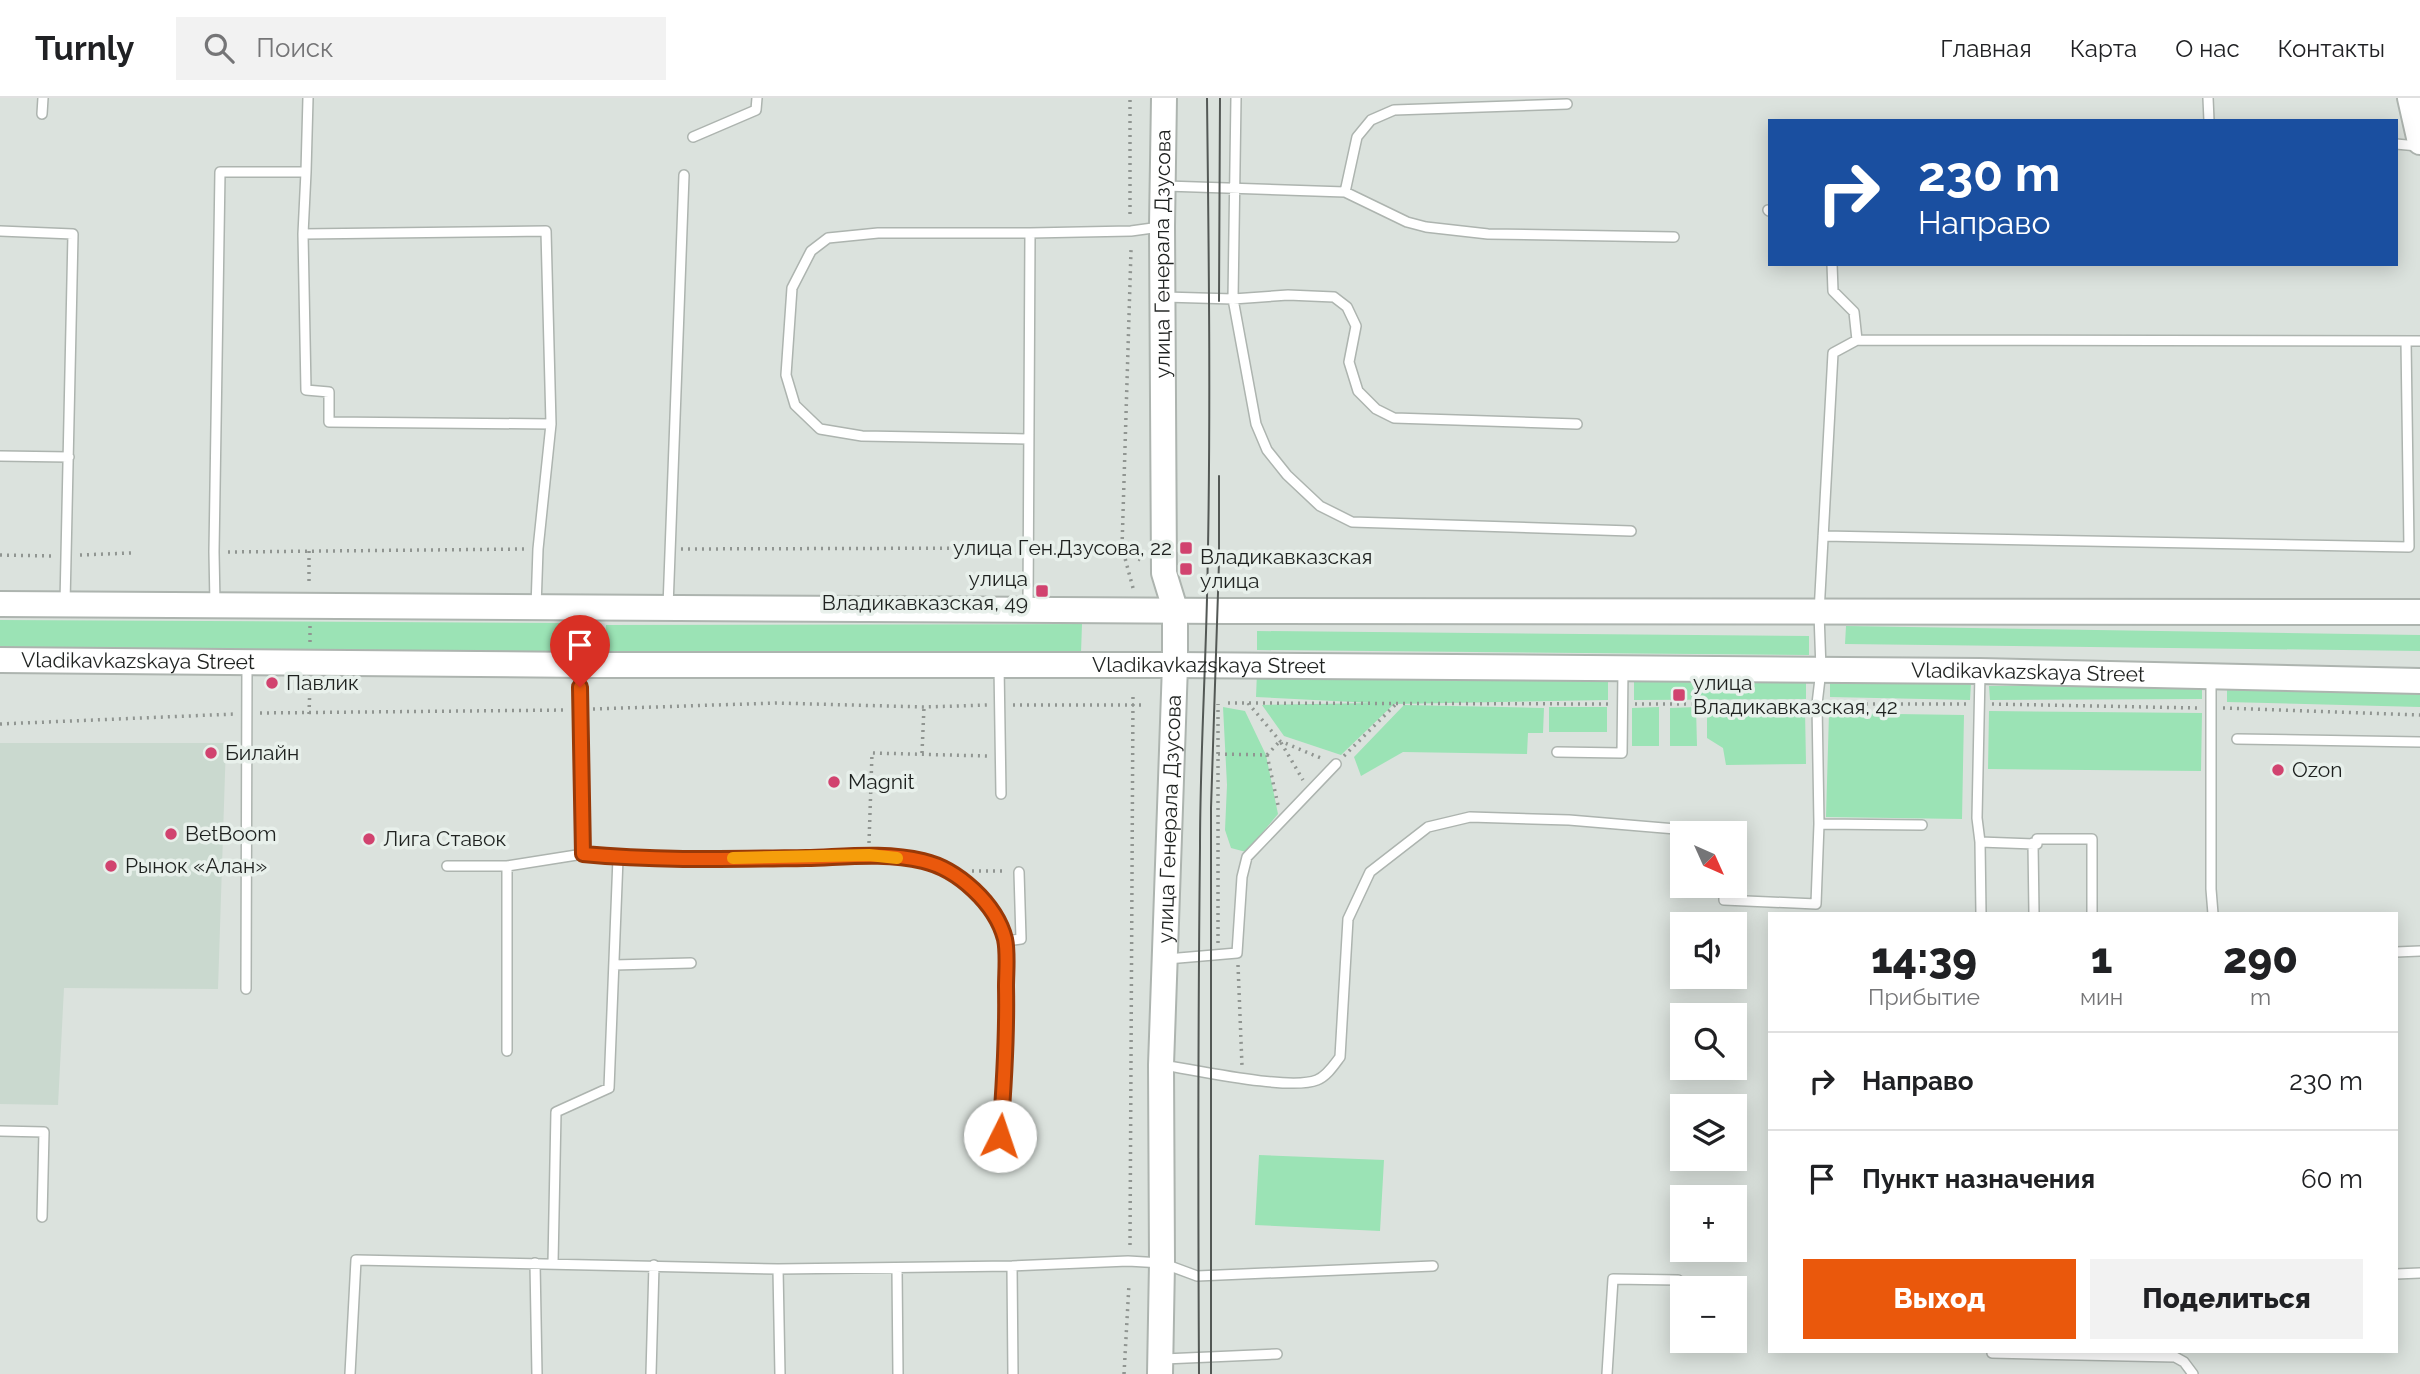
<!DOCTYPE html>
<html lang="ru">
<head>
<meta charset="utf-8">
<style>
	body { margin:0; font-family:Raleway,sans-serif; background:#f2f2f2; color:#202124; height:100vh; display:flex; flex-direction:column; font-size:26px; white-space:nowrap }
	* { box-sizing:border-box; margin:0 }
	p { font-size:23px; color:#757577 }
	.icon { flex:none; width:38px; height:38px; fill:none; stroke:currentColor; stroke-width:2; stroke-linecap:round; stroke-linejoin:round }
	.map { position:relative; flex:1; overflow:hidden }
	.panel { position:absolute; left:1768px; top:814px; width:630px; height:441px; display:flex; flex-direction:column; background:#fff; border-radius:0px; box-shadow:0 4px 18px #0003 }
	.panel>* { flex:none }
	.guide { position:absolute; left:1768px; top:21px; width:630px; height:147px; border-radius:0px; box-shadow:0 4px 18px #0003; background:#1a4fa0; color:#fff; overflow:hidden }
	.needle { width:46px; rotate:135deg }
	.controls { position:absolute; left:1670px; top:723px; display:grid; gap:14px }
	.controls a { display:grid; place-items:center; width:77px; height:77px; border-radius:0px; background:#fff; box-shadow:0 4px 18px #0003; font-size:35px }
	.pin { position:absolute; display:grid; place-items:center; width:60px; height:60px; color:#fff; margin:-72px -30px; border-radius:50% 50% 50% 0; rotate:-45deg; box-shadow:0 0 7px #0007 }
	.pin .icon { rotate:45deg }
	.me { position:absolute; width:77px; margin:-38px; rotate:4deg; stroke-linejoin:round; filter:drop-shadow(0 0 5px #0008) }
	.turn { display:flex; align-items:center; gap:24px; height:147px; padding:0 35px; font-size:32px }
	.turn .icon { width:91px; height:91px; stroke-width:2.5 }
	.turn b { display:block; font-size:49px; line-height:60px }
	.eta { display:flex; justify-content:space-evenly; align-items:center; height:119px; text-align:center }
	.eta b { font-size:42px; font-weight:800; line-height:49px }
	.primary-button { display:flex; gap:14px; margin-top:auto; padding:14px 35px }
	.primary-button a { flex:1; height:80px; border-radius:0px; background:#ea580c; color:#fff; font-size:28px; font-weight:800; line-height:80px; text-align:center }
	.primary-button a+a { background:#f2f2f2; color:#202124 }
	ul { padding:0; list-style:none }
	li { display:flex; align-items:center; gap:21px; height:98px; padding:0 35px; border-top:2px solid #e0e0e0 }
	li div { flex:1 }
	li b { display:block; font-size:26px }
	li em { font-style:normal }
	header { display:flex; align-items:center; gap:42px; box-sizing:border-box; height:98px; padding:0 35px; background:#fff; border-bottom:2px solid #e0e0e0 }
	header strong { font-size:33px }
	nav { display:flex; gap:38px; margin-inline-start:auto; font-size:24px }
	.search { width:490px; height:63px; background:#f2f2f2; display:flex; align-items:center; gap:18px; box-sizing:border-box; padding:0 24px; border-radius:0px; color:#757577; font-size:26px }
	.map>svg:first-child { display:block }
</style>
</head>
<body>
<header>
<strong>Turnly</strong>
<div class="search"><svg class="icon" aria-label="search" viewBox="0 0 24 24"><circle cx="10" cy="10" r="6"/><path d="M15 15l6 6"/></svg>Поиск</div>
<nav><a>Главная</a><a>Карта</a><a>О нас</a><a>Контакты</a></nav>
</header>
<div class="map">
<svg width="2420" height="1276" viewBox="0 0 2420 1276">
	<rect width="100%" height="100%" fill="#dbe2dd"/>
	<path fill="#cad9cf" d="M0,645H226L218,891L64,890L58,1007L0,1006Z"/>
	<path fill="#9be3b5" d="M0,522L572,525L571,555L0,551Z
		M1082,526L1081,555L604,553L606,527Z
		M1846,528L2420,537V553L1845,546Z
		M1257,533L1809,538V557L1257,552Z
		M1257,574L1608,577V602L1394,606L1341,657L1284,638L1262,607L1373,605L1256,599Z
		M1806,581V601L1634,602V582Z
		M1830,582L1971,585L1970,602L1830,599Z
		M2227,585L2420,591V609L2227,604Z
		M1989,588H2202V601L1990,602Z
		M1404,607L1544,610L1543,635H1528L1527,656L1403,654L1361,678L1354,659Z
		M1223,609L1245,613L1266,657L1278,716L1246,754L1231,750L1225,732L1227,687Z
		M1549,609H1607V634H1549Z
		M1659,609V648H1632V610Z
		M1696,609L1697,648H1670V610Z
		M1805,612L1806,666L1726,667L1723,650L1707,640V613Z
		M1989,613L2202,615L2201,673L1988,671Z
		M1829,615L1964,617L1962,721L1826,719Z
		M1259,1057L1384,1062L1380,1133L1255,1127Z"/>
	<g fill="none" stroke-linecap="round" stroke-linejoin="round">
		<g stroke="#adb4af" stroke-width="12">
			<path id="lane" d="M1236,0L1233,201L1256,326L1267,352L1287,377L1320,408L1352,424L1631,433
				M2208,0L2209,23
				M42,16L43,0
				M693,39L756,12L757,0
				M2396,46L2418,48
				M1166,88L1345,94L1357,39L1371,22L1394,12L1567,6
				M1345,94L1407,124L1426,129L1488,136L1674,139
				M1768,112L1769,113
				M0,133L73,136L65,505
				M303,136L306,74
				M1832,166L1833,193L1854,214L1857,242L1833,255L1819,515L1821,572L1817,606L1819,726L1922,727
				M1165,199L1233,201L1288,197L1334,199L1347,209L1356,228L1349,264L1358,293L1376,311L1394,320L1577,326
				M1857,242L2420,243
				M1028,341L862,338L820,331L795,307L786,277L792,190L811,153L828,140L878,135H1030L1131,133L1160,129
				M0,358L69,359
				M1823,438L2409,449L2406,243
				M215,506L214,454L220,74H306L308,0
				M536,509L538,451L551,326L546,133L303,136L306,292L329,294V324L551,326
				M668,509L684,77
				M1028,510L1030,135
				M585,565L587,513
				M579,568L583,756C656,763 732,761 805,760C844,759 883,755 922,763C957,769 1000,808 1005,844C1007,860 1006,876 1006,892C1007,949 1002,1005 999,1062
				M999,568L1001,696
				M1980,575L1977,720L1980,744L2037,746V741H2092V816
				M2211,579V791L2213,816
				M2237,641L2420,644
				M1557,654L1622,655L1623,572
				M1980,744L1981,816
				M2033,745L2034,816
				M447,768H507L583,756
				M1724,788V802L1816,806L1819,726
				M1005,843L1021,841L1019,774
				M2396,854L2420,853
				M1167,861L1237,855L1242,779L1247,759L1336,666
				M614,867L691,865
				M246,891L247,565
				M507,953V768
				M1163,967C1196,972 1290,993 1317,982C1327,978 1334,967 1340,959L1348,821L1370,774L1428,729L1470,719L1569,722L1723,735
				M0,1033L44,1034L42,1119
				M535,1165L537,1276
				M553,1165L556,1014L609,990L618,760
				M1012,1168L1013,1276
				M778,1171L780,1276
				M897,1171L898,1276
				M2396,1176L2420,1175
				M1992,1255L2175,1259L2184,1264L2193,1276
				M1164,1261L1277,1256
				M350,1276L356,1162L778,1171L1012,1168L1128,1163L1162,1165L1197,1178L1433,1168
				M651,1276L654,1167
				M1607,1276L1613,1181L1678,1182"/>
		</g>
		<g stroke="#adb4af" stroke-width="28">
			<g id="secondary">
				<path d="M2410,0L2420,44"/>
				<path d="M0,506C807,513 1613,515 2420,514"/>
				<path id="s1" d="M0,562L585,567H1175L1980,573L2420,583"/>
				<path id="s2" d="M1160,1276L1162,1165L1161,967L1175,567V511L1164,475L1162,128L1164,0"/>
			</g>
		</g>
		<path stroke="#909591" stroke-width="3.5" stroke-dasharray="2 5" stroke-linecap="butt" d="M1130,116V0
			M1046,450L1122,449L1131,152
			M681,451L1015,450
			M309,453V488
			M228,454L525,451
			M0,457L55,458
			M80,457L131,455
			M1133,490L1122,449L1143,464
			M310,544V527
			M1228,605L1610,606
			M1248,605L1280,643L1323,661
			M1635,606H1806
			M1831,606H1967
			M1992,606L2198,610
			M1013,607H1145
			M2223,610L2420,617
			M593,611L777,605L924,609L988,607
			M260,615L567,612
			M309,616L310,586
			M0,626L235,616
			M922,655L924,609
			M1218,656L1267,657L1278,707
			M1267,657L1280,643L1303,682
			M1344,658L1395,607
			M869,745L872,655L988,658
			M972,773H1007
			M1218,845V606
			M1238,867L1242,968
			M1130,1147L1133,596
			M1124,1276L1129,1186"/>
		<use href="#lane" stroke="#fff" stroke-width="9"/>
		<use href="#secondary" stroke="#fff" stroke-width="24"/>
		<path stroke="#535855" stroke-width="2" d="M1219,203L1220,0
			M1199,1276C1198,1101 1198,925 1200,750C1200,667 1205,584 1207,500C1211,333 1209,167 1207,0
			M1211,1276V710L1219,464V378"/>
	</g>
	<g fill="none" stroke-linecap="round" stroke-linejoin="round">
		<g stroke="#983908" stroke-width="18">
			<path id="route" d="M580,589L583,756C656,763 732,761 806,760C845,759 885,754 923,763C958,771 996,806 1005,841C1008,855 1006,874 1006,889C1007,939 1004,988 1000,1038"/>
		</g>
		<use href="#route" stroke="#ea580c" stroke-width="12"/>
		<path stroke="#f59e0b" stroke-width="12" d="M733,760L869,757L897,760"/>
	</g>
	<g fill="#d1436f" stroke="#e8f0eb" stroke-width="2.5">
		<rect x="1179" y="443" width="14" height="14" rx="3.5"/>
		<rect x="1179" y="464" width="14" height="14" rx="3.5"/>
		<rect x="1035" y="486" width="14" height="14" rx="3.5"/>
		<circle cx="272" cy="585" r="7"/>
		<rect x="1672" y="590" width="14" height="14" rx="3.5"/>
		<circle cx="211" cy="655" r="7"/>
		<circle cx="2278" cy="672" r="7"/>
		<circle cx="834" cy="684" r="7"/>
		<circle cx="171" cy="736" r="7"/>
		<circle cx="369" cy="741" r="7"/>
		<circle cx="111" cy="768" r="7"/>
	</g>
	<g text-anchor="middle" stroke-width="7" stroke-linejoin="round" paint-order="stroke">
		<g font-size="21" fill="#1f2220" stroke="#e8f0eb">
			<text dy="7" stroke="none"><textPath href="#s2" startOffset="1122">улица Генерала Дзусова</textPath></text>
			<text dy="7" stroke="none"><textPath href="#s1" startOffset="138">Vladikavkazskaya Street</textPath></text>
			<text dy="7" stroke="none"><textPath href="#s1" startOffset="1209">Vladikavkazskaya Street</textPath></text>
			<text dy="7" stroke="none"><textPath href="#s1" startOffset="2028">Vladikavkazskaya Street</textPath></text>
			<text dy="7" stroke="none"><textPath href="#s2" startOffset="555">улица Генерала Дзусова</textPath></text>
		</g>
		<g font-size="21" fill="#1f2220" stroke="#e8f0eb" text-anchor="start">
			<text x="1172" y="457" text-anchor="end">улица Ген.Дзусова, 22</text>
			<text x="1200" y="466">Владикавказская<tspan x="1200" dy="24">улица</tspan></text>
			<text x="1028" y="488" text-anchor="end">улица<tspan x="1028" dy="24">Владикавказская, 49</tspan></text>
			<text x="286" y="592">Павлик</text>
			<text x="1693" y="592">улица<tspan x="1693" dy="24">Владикавказская, 42</tspan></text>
			<text x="225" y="662">Билайн</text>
			<text x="2292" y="679">Ozon</text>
			<text x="848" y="691">Magnit</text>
			<text x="185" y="743">BetBoom</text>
			<text x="383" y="748">Лига Ставок</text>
			<text x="125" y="775">Рынок «Алан»</text>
		</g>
	</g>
</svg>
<div class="controls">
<a><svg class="needle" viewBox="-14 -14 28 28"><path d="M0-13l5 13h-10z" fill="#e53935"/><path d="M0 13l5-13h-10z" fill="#757577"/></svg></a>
<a><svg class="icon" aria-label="sound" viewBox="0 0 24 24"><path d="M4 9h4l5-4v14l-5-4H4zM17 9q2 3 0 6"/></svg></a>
<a><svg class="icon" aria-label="search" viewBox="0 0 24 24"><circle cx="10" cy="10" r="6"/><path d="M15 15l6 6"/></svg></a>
<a><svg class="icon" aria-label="layers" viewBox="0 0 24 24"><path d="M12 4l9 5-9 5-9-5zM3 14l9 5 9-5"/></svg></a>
<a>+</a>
<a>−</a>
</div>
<div class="pin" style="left:580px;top:589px;background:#d93025"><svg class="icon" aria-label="arrive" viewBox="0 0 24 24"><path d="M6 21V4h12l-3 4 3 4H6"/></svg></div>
<svg class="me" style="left:1000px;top:1038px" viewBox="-20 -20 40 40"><circle r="19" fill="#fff"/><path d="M0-13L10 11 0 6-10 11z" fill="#ea580c"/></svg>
<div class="guide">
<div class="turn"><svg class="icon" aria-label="right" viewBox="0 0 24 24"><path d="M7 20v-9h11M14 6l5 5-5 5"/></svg><div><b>230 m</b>Направо</div></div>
</div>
<section class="panel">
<div class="eta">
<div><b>14:39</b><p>Прибытие</p></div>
<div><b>1</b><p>мин</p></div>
<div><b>290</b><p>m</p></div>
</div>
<ul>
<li><svg class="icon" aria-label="right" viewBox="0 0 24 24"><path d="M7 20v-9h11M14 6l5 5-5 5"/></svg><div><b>Направо</b></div><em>230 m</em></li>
<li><svg class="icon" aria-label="arrive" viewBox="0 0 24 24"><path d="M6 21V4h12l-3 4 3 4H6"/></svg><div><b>Пункт назначения</b></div><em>60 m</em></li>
</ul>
<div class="primary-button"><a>Выход</a><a>Поделиться</a></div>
</section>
</div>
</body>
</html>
